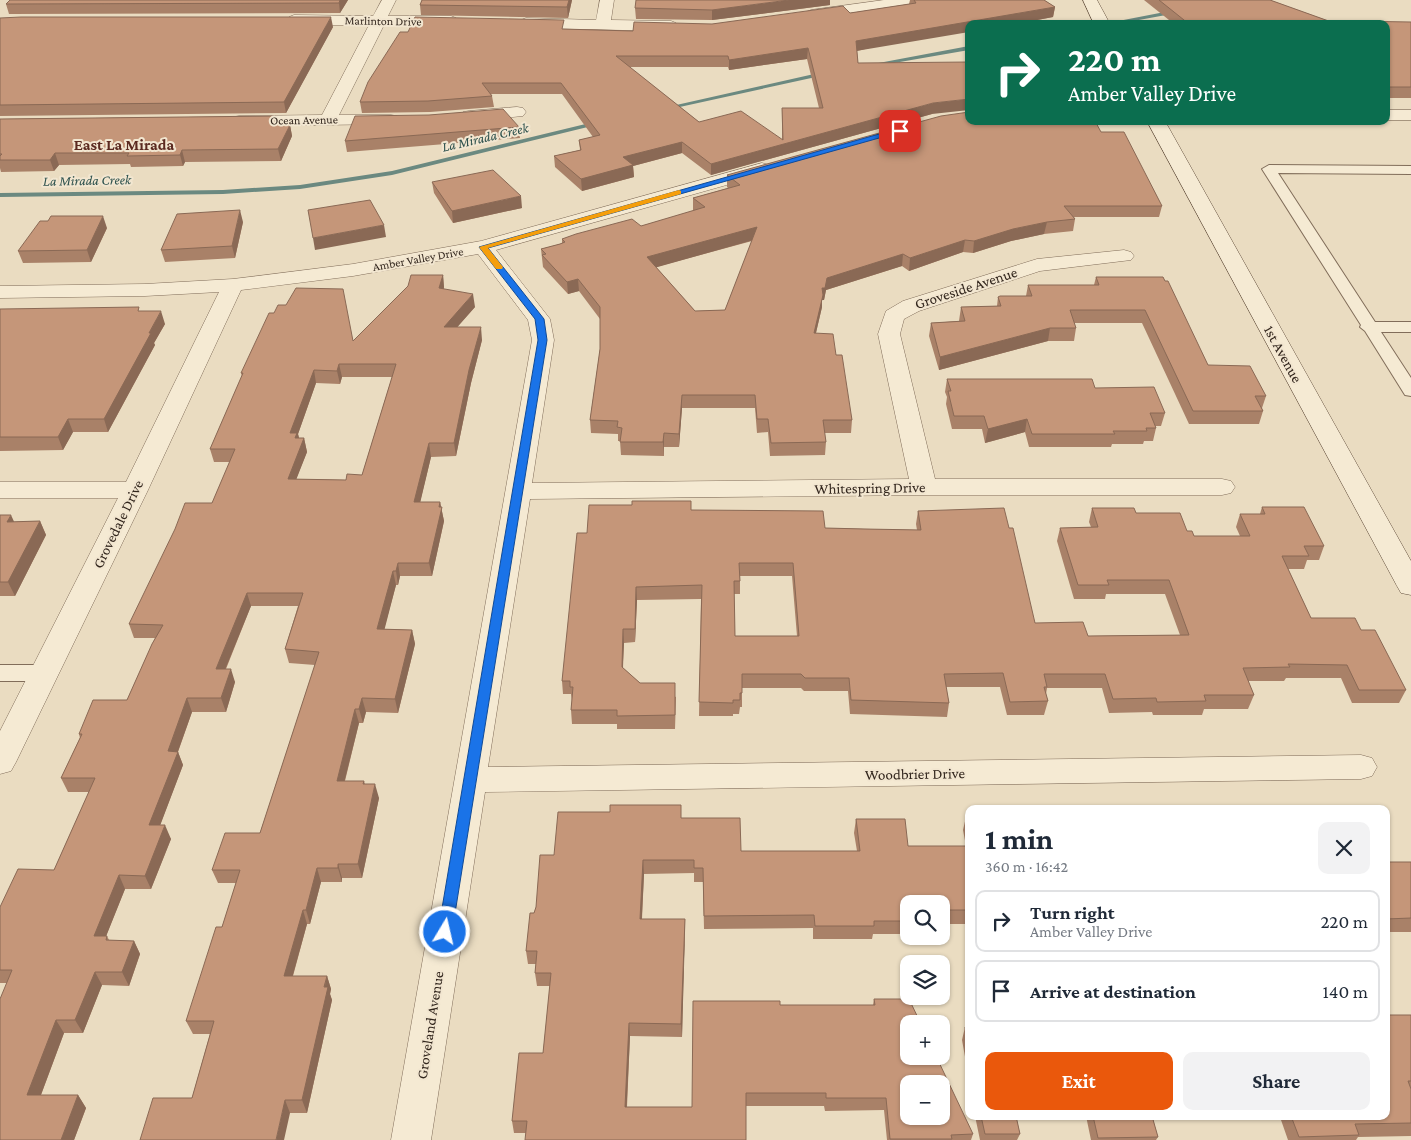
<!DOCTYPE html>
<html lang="en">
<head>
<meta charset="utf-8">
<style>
	body { margin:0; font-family:"Crimson Pro",serif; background:#f2f2f3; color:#1f2937; height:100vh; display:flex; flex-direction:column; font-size:19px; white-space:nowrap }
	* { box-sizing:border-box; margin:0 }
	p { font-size:16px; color:#747a83 }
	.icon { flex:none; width:28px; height:28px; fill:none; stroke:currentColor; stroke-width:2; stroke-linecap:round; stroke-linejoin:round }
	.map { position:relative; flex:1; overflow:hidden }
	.side { position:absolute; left:965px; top:805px; width:425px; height:315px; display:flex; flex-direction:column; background:#fff; border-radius:10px; box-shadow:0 1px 4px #0004 }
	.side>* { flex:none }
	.guide { position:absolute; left:965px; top:20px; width:425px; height:105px; border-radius:10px; box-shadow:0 1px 4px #0004; background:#0b6e4f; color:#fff; overflow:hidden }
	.tools { position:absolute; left:900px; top:895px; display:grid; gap:10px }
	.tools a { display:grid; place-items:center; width:50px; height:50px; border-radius:10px; background:#fff; box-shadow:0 1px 4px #0004; font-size:25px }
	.pin { position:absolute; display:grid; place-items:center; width:42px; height:42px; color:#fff; margin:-21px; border-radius:10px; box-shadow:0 2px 8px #0006 }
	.me { position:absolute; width:55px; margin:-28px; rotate:9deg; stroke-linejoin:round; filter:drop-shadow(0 0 4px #0008) }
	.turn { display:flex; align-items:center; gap:18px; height:105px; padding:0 20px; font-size:22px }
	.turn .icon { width:65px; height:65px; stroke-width:2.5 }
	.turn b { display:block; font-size:35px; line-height:42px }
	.round { display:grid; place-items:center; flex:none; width:52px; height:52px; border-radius:10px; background:#f2f2f3 }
	.summary { display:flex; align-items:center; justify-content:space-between; height:85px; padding:0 20px }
	h1 { font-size:30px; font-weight:700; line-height:38px }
	.action { display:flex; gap:10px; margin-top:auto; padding:10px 20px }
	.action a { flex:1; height:58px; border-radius:10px; background:#ea580c; color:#fff; font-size:20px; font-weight:700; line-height:58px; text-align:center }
	.action a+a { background:#f2f2f3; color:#1f2937 }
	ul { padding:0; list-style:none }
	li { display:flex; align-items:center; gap:15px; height:62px; margin:0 10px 8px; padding:0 10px; border:2px solid #e0e1e3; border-radius:10px }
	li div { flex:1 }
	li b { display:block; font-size:19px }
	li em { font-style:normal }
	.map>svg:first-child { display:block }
</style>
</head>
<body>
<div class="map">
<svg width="1411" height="1140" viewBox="0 0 1411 1140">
	<rect width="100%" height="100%" fill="#eadcc1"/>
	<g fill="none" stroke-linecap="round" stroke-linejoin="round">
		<path fill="#6b8980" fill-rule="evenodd" d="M1175,10L1178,12L1177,13L1117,24H1103Z
			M969,46V50L871,67L868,65Z
			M823,72L826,74L825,75L666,110L663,108Z
			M598,121L600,122V124L392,175L300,189L223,194L0,197V193L223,190L300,185L392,171Z"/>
		<g stroke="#816d5a" stroke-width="2">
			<path id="lane" d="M1269,165L1411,166V174L1278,173L1375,322H1411V332H1381L1411,378V396L1405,395L1365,331L1360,327L1361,325L1262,169Z
				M0,665H44L52,667L55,673L52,679L44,681H0Z"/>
		</g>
		<g stroke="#816d5a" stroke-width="1">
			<path id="street" d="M382,0H396L388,16H451L456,18L459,21L456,24L451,26L384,25L339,115H391L397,116L400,120L397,124L239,126L233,125L230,121L233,117L239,116L322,115L369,25H294L289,23L286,20L289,17L294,15L373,16Z
				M600,0H614L611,20L671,21L676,23L679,26L676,29L671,31L526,28L521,26L518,23L521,20L526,18L596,20Z
				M884,0H922L920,3L915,4L811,20L806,18L803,15L806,12L811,10Z
				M517,107L523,108L526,112L523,116L469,121L463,120L460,116L463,112L469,111Z
				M762,163L769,165L771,169L769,173L496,250L550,319L554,340L532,483L909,479L878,334L886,311L903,301L1037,259L1124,250L1131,252L1134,256L1131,260L1040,271L919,311L904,319L900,334L935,479H1222L1231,481L1235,487L1231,493L1222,495H924L530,499L488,767L1361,755L1372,758L1377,767L1372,776L1361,779L485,792L431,1140H391L532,340L528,320L478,254L353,276L241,290L148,490L16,762L11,771L0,774V731L118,498H0V482H126L219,292L145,296L0,298V286L145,284L233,279L353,264L481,241Z"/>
		</g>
		<g stroke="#634f3d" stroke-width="1">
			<path id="secondary" d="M1083,0H1097L1110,24H1094Z
				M1386,110H1411V120H1386Z
				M1147,121H1165L1411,561V595L1401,593L1397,586Z"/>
		</g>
		<use href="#lane" fill="#f5ead3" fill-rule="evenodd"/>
		<use href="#street" fill="#f5ead3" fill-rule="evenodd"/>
		<use href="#secondary" fill="#f5ead3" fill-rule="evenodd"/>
	</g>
	<path fill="#a98168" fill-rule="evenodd" d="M10,0H348L340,13L9,14L6,4Z
		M422,0H572L568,18L421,15L420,5Z
		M910,0H1044L1055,7L1053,17L1016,24H969L857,51L858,63L932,114L711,175L682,153L633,166L634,177L582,191L555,167L554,156L580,150L579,140L593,137L562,94H491L492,96L494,107L430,112L362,113L360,102L565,29L633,31L712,24L850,13L909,4ZM807,59L819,108H782V140L699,122L629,67H728L729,70Z
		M1144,0H1270L1337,24H1174Z
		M830,5L712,20L636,19L635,8Z
		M0,18L333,27L286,113L0,116Z
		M1411,22V98H1386V24Z
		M429,115L519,127L520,138L347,152L345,141Z
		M276,116L278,124L290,125L292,136L281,161L185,162L183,166L131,167L130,164L59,165L54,171L1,172L0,168V119Z
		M1101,132L1162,206L1159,217H1074L1075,219L1073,231L1044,234L1011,241L973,253L963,252L909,271L902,266L826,290L824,300H822V307L816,333L836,355L852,420L851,433H824L826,442L825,455L770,456L768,432L757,433L755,408H682L679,447H664V456L621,455L620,441H618V434L591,433L590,420L600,349V319L579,291L568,294L543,267L541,249L560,244L562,243V239L641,226L694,211L693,210V198L728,188L727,187V175ZM752,241L725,310L695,311L656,267Z
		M432,182L522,208L453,223L434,193Z
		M243,222L235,258L165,262L161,250Z
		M107,228L91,262L23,263L18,251Z
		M443,275L444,289L475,307L457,327L482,340L471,383L456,456L431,457L420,502H440L444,521L432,576H400L398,585H396L384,629L412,630L415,644L398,713L366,712L363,723H359L345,781H364L365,784L379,798L362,878H342V882H321L310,924H307L293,976H327L331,989L330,994L332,1000L307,1113H290L192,1098L210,1034H193L186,1021L222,927L236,883H218L212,870L260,833L315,665L289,663L285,649L298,606H251L226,669L235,682L226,712H192L178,752L183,765L160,825L171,839L151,889H125L106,936H107L109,940L134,941L140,954L129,986L102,985L83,1033H64L41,1095H78L86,1108L74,1140H0L7,983H0V907L54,870L89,792H68L61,778L80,738L79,734L127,700L155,638H134L129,624L212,503L230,462H214L210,449L242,376L241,373L353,341ZM342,377H392L362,475L346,480L296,479L307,452L304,438H299L298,434L316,383L340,384Z
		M1096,277H1163L1208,365L1266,396L1262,408L1263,411L1259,424H1189L1142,323H1074L1076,328L1074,341H1048L939,370L929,336L931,323L959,321L961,307L997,306L998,297L1026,296L1028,285H1094Z
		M0,309L141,311L165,324L154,343L155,345L108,432H73L63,450L0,451Z
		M947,379L1095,388L1165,413L1161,426H1155L1156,428L1153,441H1144L1143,444H1112L1111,447H1029L1025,432L985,443L982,429H952L946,404L947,397L945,392Z
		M1262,507L1324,546L1319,560H1307L1304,569H1288L1311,618L1361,630L1406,690L1399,703H1352L1341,678H1286L1284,681H1248L1254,695L1248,709H1204L1202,715H1153L1152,712L1109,713L1102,688H1047L1046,694L1048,701L1044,715H1007L1000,687H946L949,703L947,717L850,714L848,691H804L801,688H742V707H740L739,714H733V716H699L701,599L637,600L635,642L624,643L623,668L640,683L676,697L675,729H617V724H572L571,710L572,701L571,694H563L562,681L587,533L692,510L825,528L917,530L916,524L918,511L1035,623L1088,636L1180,635L1165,594H1106L1105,599H1074L1057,541L1060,528L1091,527L1089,522L1092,508L1136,513L1187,531L1194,536H1240L1236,527L1240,514H1260ZM740,576H792L797,636H735L734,594H740Z
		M0,515L14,522L40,521L46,535L15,596H0Z
		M966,817H969V924H941V904H909V924H902L900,934H873L872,939H813V928L704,929L703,882H694V873L644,874L642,919H685L682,1037L630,1036L627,1107H692L780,1005H873L874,999L973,1134L971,1140H887L884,1110L825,1111L824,1106H746L526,1133H514L512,1121L543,1053L550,986H537L535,973L536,964H528L526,951L534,913L554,855L681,818L741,851H857L854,833L856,819L908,846H966L963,830Z
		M1386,862H1411V932H1386Z
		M1411,1015V1136L1358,1137L1356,1140H1288L1281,1120L1232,1119L1230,1116H1386Z
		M965,1027H969V1079L962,1040Z
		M975,1116H1016L1020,1134L1017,1140H980Z
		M1086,1116H1152L1158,1137L1156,1140H1091Z"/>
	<path fill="#8a6955" d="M340,0H348L340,13L339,3Z
		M569,0H572L568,18L567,7Z
		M789,0H830V5L712,20V10Z
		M1055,7L1053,17L1016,24H969V32L856,51V41Z
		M331,17L333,27L286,113L284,102Z
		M808,48L807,59L729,70V60Z
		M969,99V110L932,114L711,175V164L933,103Z
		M276,116L278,127L271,124Z
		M290,125L292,136L281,161L278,149Z
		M682,142V153L633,166L634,177L582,191L581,179L623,157Z
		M182,150L185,162L183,166L180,155Z
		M55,153L59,165L54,171L50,160Z
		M521,196L522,208L453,223L452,211Z
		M240,210L243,222L235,258L232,246Z
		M103,216L107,228L91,262L87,250Z
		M1047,222L1044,234L1011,241L973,253L974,241L1013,229Z
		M384,225L386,237L315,250L313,238Z
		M757,227V239L647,270V257Z
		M965,240L963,252L909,271L910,258Z
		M903,254L902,266L826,290L824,300H822V307L813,345L814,333L822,288L827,278Z
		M443,275L444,287L441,301L439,288Z
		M578,279L579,291L568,294L567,282Z
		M473,294L475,307L446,340L444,327Z
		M161,311L165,324L154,343L155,345L108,432L104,419Z
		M481,327L482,340L471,383L456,456L454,443L469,370Z
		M1050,328L1048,341L939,370L940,357Z
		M339,364L342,377L340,384L337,371Z
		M314,370L316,383L298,434L301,446L290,433Z
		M682,395V408L679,447V434Z
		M68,419L73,432L63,450L58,437Z
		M1027,419L1025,432L985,443L988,429Z
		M664,433V456L663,442Z
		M304,438L307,452L291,493L288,479Z
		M429,443L431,457L417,516L414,502Z
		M440,502L444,521L432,576L429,563Z
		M11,515L17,528L7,522Z
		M40,521L46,535L15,596L8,582Z
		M398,563L400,576L398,585L396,571Z
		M393,571L396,585L381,643L377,629Z
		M636,587L637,600L635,642V629Z
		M247,593L251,606L220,682L216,669Z
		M623,629L624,643L622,680V667Z
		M412,630L415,644L398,713L395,699Z
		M231,669L235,682L226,712L221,698Z
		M187,698L192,712L177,754L178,752L183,765L155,839L149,825L168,751Z
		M362,698L366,712L363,723L359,709Z
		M355,709L359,723L341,795L337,781Z
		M375,784L379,798L362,878L358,864Z
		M165,825L171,839L151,889L145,876Z
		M643,860L644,874L641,933L640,919Z
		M338,864L342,878V882L338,868Z
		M317,868L321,882L310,924L306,910Z
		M119,875L125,889L101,949L94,936Z
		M303,910L307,924L289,989L284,976Z
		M685,919V933L682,1037L681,1024Z
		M134,941L140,954L129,986L122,972Z
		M95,972L102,985L83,1033L75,1020Z
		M327,976L331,989L330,994L332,1000L307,1113L302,1100Z
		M56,1020L64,1033L36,1108L27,1095Z
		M629,1023L630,1036L626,1119L625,1107Z
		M78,1095L86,1108L74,1140H61Z
		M285,1100L290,1113L284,1140H276Z"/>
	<path fill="#c59679" stroke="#8a6955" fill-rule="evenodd" d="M10,0H340L339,3L6,4Z
		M422,0H569L567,7L420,5Z
		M636,0H789L712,10L635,8Z
		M914,0H1044L1055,7L856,41L858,63L969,62V99L933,103L711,164L682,142L623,157L633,165L581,179L554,156L581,150L579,140L600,135L561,83H482L492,96L428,101L360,102L368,82L400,32H408L415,17L564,20L562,29L633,31L634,22L712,24L843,6L850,13L916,3ZM808,48L823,108H782L783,140L741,111L699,122L616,56H728L729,60Z
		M1159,0H1270L1337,24H1189Z
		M21,17H331L284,102L0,105V18Z
		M1349,21L1411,22V87H1386V24H1342Z
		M503,109L519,127L345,141L355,116L429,115Z
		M969,112V121H1095L1101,132H1124L1162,206H1064L1075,219L1047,222L1013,229L974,241L965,240L910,258L903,254L827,278L825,288H822L823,295L814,333L833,334L836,355H842L852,420H823L826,442L771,443L768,419H757L755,395H682L679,434L664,433L663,442H620L622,428L617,427L618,421L590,420L600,349V307L578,279L567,282L542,255L546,254L541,249L560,244L565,242L562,239L576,234L632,219L641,226L705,207L693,198L740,185L727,175L941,116ZM757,227L725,310L695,311L647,257Z
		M276,116L271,124L290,125L278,149L182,150L180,155L127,156L129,153H55L50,160H0V156L2,154H0V119Z
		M493,170L521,196L452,211L432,182Z
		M370,200L384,225L313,238L308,210Z
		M240,210L232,246L161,250L177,214Z
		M51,216H103L87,250L18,251L40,221H48Z
		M411,275H443L439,288L473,294L444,327H481L469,370L454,443H429L414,502H440L439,507H442L429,563H398L396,571H393L377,629L412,630L395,699L362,698L359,709H355L337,781H364L363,784H375L358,864H338V868H317L306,910H303L284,976H327L324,987H328L302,1100H285L276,1140H140L153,1098H192L214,1021H186L216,927H222L240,870H212L225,833H260L319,652L285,649L303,593H247L216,669H231L221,698H187L168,751L178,752L149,825H165L145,876L119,875L94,936H107L106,940L134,941L122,972H95L75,1020H56L27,1095H78L61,1140H0V999L12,970H0V907L18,869L54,870L95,778H61L82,734H79L93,700H127L152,644L163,625L129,624L175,529L185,503H212L235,449H210L243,373H241L269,313H274L278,305H286L296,288L343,289L353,341L408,286ZM339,364H396L362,475L347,474L346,480L288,479L304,438H295L297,433H290L314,370L337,371Z
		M1096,277H1163L1165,281H1168L1208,365L1250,366L1266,396H1255L1263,411H1193L1145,310H1070L1076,328H1050L940,357L931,323L965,321L961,307L1001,306L998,297L1000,296H1032L1028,285H1099Z
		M139,307L138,311H161L149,333H151L104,419H68L58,437H0V309Z
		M947,379H1092L1095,388L1154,387L1165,413H1150L1156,428H1146L1147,431H1113L1115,434H1032L1027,419L988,429L984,416H954L948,391H951Z
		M632,501H691V510L823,511L825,528L864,529L921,530L918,511L1004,508L1009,528H1013L1035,623L1083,622L1088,636L1189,635L1169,580H1107L1109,585H1078L1060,528L1098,527L1092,508H1134L1136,513H1180L1187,531H1192L1194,536H1250L1240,514H1265L1262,507H1304L1324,546H1304L1309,556H1282L1311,618H1355L1361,630H1375L1406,690H1359L1347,665L1288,664L1290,667L1243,668L1254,695H1204L1206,701L1157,702L1156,698L1113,699L1105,674H1044L1047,687H1044L1048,701L1010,702L1003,673L944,674L949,703L851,700L849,678H805L801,674H742V693H740V700H733V703L699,702L702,585L636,587L635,629H623L622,667L640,683H675V715L617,716V710H571L573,687H570V681H562L577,533H587L589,505H632ZM739,563H793L799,636H735L734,581H740Z
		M0,515H11L7,522L40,521L8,582H0Z
		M610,805H681V818H740L741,851H860L856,819H905L908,846H969V910H941V904H909V910H901L903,921H874V926H815L814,915L704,916L703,868H694V860H643L640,919H685L681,1024L629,1023L625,1107H692L693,1001H780V1005H875L874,999H909L921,1024H909V1056H936L973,1134L951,1135L952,1139H890L886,1098H826V1093H746V1140H525L527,1121H512L519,1053H543L551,973H535L537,951H526L530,913H534L536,907L540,855H554L558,812H610ZM909,1084H941V1116H909Z
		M966,817H969V833Z
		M1386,862H1411V918L1386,919Z
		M1386,1015H1411V1081H1408L1411,1089V1123L1355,1124L1359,1135L1299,1137L1291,1116H1386Z
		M965,1027H969V1048Z
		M981,1116H1016L1020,1134H985Z
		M1093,1116H1152L1158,1137L1098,1138Z"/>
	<path fill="#1a73e8" stroke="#114b97" d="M897,129L904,131L488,248L544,319L547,340L452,932L450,936L445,938L440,936L438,932L538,340L535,319L479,247Z"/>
	<path fill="#f59e0b" d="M679,190L681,191V194L488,248L503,267L502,269H496L479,247Z"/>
	<g text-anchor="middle" stroke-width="4" stroke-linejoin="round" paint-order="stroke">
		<g font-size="12" fill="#32261d" stroke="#f2e6d0">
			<text transform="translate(383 21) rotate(1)" y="4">Marlinton Drive</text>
			<text transform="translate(304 120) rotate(-1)" y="4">Ocean Avenue</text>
			<text transform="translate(418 259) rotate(-10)" y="4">Amber Valley Drive</text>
		</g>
		<g font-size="14" font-style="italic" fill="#2d514d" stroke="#f2e6d0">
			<text transform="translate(485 137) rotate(-13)" y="5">La Mirada Creek</text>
			<text transform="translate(87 180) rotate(-1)" y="5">La Mirada Creek</text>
		</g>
		<g font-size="15" fill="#32261d" stroke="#f2e6d0">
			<text transform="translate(966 288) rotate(-18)" y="5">Groveside Avenue</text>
			<text transform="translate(1283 354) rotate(61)" y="5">1st Avenue</text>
			<text transform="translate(870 488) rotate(-1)" y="5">Whitespring Drive</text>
			<text transform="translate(118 524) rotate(-64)" y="5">Grovedale Drive</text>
			<text transform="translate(915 774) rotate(-1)" y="5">Woodbrier Drive</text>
			<text transform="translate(430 1025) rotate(-81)" y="5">Groveland Avenue</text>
		</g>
		<g font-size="16" font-weight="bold" fill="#5b2a20" stroke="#f2e6d0">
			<text x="124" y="150">East La Mirada</text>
		</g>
	</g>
</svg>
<div class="tools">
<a><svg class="icon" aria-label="search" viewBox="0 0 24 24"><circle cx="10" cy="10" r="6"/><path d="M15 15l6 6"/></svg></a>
<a><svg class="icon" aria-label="layers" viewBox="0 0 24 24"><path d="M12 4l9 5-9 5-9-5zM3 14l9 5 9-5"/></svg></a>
<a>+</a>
<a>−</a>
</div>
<div class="pin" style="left:900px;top:131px;background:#d93025"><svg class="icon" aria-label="arrive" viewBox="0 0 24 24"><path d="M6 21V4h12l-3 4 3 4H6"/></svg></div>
<svg class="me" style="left:445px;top:932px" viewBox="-20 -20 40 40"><circle r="17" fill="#1a73e8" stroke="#fff" stroke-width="3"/><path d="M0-11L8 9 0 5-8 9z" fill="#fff"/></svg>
<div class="guide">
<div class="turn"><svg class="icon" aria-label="right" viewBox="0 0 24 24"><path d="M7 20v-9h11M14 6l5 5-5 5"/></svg><div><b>220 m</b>Amber Valley Drive</div></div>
</div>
<section class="side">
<div class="summary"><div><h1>1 min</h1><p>360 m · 16:42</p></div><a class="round"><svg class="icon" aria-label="close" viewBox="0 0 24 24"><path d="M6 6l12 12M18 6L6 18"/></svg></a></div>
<ul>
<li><svg class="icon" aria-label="right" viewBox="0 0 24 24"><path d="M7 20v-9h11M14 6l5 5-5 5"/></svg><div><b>Turn right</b><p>Amber Valley Drive</p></div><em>220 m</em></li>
<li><svg class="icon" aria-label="arrive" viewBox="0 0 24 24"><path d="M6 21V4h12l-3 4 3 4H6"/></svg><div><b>Arrive at destination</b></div><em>140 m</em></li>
</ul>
<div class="action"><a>Exit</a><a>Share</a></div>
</section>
</div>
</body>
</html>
